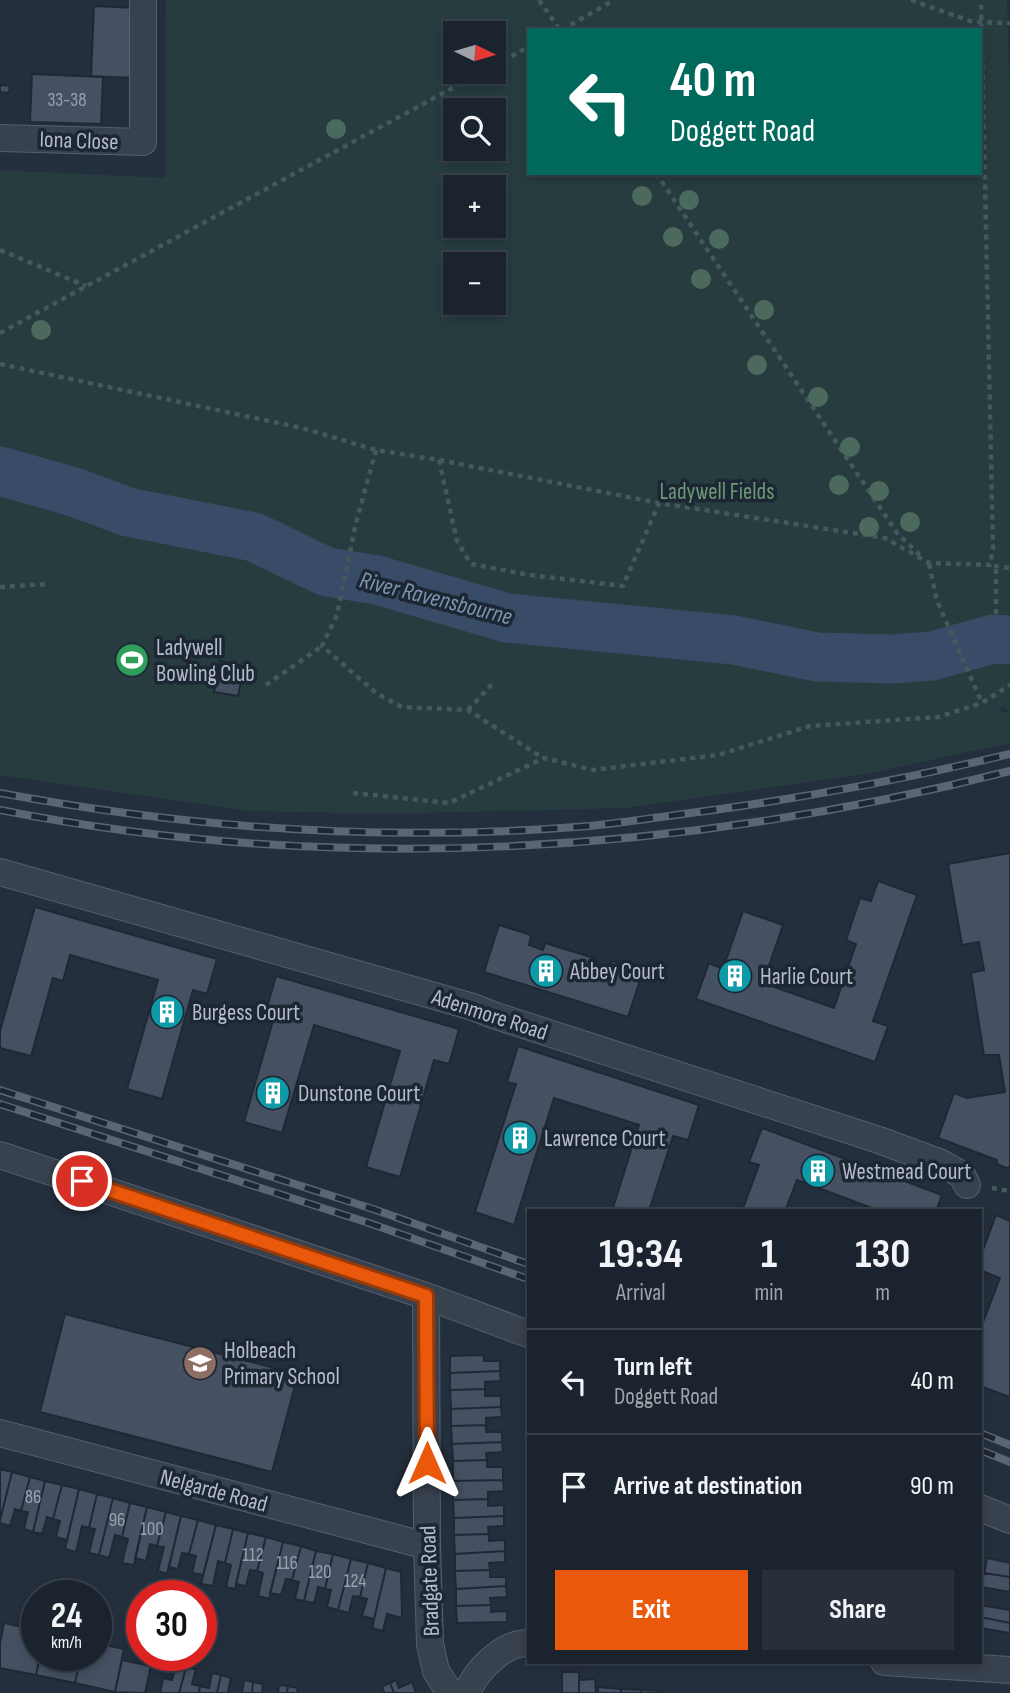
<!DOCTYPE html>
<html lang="en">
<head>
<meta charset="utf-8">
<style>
	body { margin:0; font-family:"Sofia Sans Condensed",sans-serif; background:#282f3a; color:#f1f3f6; height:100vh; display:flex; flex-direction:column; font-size:26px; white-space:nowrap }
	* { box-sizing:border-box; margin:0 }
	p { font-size:23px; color:#a0a4aa }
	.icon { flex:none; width:38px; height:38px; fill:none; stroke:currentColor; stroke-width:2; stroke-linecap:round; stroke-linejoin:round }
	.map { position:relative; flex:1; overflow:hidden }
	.sheet { position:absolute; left:527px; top:1209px; width:455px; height:455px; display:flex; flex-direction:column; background:#1b232e; border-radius:0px; box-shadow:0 4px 10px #0003,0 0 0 2px #39404a }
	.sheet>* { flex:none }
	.guide { position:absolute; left:527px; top:28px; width:455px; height:147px; border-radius:0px; box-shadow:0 4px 10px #0003,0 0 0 2px #39404a; background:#00695c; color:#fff; overflow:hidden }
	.needle { width:46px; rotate:95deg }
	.tools { position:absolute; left:443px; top:21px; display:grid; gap:14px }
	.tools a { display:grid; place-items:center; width:63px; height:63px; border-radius:0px; background:#1b232e; box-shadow:0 4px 10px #0003,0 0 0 2px #39404a; font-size:35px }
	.speed { position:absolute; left:21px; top:1580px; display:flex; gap:14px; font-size:35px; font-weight:700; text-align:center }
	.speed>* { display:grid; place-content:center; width:91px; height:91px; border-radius:50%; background:#1b232e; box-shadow:0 4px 10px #0003,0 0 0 2px #39404a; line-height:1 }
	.speed small { font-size:18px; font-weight:400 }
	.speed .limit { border:10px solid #d22; background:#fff; color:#111 }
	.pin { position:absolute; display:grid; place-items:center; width:60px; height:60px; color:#fff; margin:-30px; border:4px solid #fff; border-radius:50%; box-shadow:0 2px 7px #0007 }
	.me { position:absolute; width:77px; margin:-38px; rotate:0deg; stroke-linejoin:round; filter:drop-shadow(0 0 5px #0008) }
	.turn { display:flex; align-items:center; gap:24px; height:147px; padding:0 28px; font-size:32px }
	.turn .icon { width:91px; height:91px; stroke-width:2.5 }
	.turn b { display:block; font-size:49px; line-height:60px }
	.eta { display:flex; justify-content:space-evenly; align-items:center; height:119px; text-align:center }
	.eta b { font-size:42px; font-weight:700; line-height:49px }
	.action { display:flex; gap:14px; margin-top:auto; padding:14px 28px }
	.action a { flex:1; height:80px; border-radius:0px; background:#ea580c; color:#fff; font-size:28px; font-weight:700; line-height:80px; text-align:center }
	.action a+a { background:#282f3a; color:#f1f3f6 }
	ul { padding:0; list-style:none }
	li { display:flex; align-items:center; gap:21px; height:105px; padding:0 28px; border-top:2px solid #39404a }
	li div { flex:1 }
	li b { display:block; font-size:26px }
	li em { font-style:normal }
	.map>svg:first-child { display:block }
</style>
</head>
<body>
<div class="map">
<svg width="1010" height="1693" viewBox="0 0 1010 1693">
	<rect width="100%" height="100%" fill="#242f3e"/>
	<path fill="#263c3f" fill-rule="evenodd" d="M166,0H1007L1010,104V713L1003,706L999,710L1010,714V743L865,774L625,808L383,814L249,811L0,775V170L165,178ZM528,30H980V173H528ZM455,33H494V72H455ZM455,110H494V149H455ZM455,187H494V226H455ZM455,264H494V303H455Z"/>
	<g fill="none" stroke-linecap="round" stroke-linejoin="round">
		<path stroke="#394c67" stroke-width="49" d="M0,471L74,492L128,512L254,537L327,572L377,580L507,618L734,640L817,657L893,659L932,656L993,639L1010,640"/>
	</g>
	<path fill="#455162" stroke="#1f2835" stroke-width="2" d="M94,6L136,8L133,78L91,76Z
		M32,74L103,77L101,124L30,122Z
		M0,85L10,86L9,93L0,92Z
		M220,661L244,666L238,696L214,692Z
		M1010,853V1167L1006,1168L997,1164V1160L938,1138L954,1093L967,1098L1005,1092L999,1055H984L971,973L984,970L979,942L962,945L948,864Z
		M878,881L917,895L873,1021L888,1026L875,1062L696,999L709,963L723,969L743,911L783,925L763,983L834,1008L856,944L846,940L860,898L871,901Z
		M35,907L217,959L207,994L193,990L162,1099L127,1089L158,980L70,955L63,981L53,978L31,1056L0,1048V1031Z
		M499,925L531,935L529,945L543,950L545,943L597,959L595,968L608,972L612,961L643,971L628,1017L484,972Z
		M276,976L459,1029L449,1064L434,1060L400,1177L366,1167L400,1051L314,1025L282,1133L244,1122L275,1014L266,1011Z
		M518,1046L699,1105L688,1140L673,1136L649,1211H612L639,1125L554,1098L514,1225L475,1212L516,1084L507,1082Z
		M762,1128L942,1195L936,1211H880L797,1180L785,1211H742L759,1165L749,1162Z
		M996,1215L1010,1221V1397L980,1386V1330L1000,1278L980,1270V1258Z
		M65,1314L298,1374L272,1472L40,1412Z
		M484,1355V1361H500V1371L450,1373V1356Z
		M500,1371L501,1381L485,1382V1389L450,1390V1373Z
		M485,1389V1396H501V1407L451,1409L450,1390Z
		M501,1407L502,1417L486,1418V1425L451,1426V1409Z
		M486,1425V1432H502V1442L452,1444L451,1426Z
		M502,1442L503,1452L486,1453L487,1460L453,1461L452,1444Z
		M487,1460V1467H503V1480L453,1481V1461Z
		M0,1469L12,1472L0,1521Z
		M12,1472L30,1477L21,1511L15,1509L10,1526L0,1523V1521Z
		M30,1477L45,1481L33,1532L24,1529L28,1512L21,1511Z
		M503,1480L504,1491L488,1492V1499L453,1500V1481Z
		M45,1481L62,1485L53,1519L47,1517L42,1534L33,1532Z
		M62,1485L79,1489L67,1540L56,1537L60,1521L53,1519Z
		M79,1489L97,1494L89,1528L82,1526L76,1552L65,1549Z
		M97,1494L113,1498L99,1555L89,1553L95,1529L89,1528Z
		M113,1498L130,1503L122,1537L115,1535L109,1558L99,1555Z
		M488,1499V1506L504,1505V1516L454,1518L453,1500Z
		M130,1503L147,1507L134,1565L122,1563L128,1539L122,1537Z
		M147,1507L166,1512L157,1546L150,1544L146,1561L135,1558Z
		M166,1512L181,1516L167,1574L158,1571L164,1547L157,1546Z
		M181,1516L198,1520L189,1554L182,1553L178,1569L169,1567Z
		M504,1516V1526L488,1527L489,1534L454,1535V1518Z
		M198,1520L216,1525L203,1575L192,1573L196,1556L189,1554Z
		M216,1525L233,1529L225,1563L218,1561L213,1586L201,1584Z
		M233,1529L248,1533L235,1589L226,1587L231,1565L225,1563Z
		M248,1533L266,1537L257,1571L250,1570L246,1586L236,1584Z
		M489,1534V1541L505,1540V1551L455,1554L454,1535Z
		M266,1537L283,1542L269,1599L258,1596L263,1573L257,1571Z
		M283,1542L301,1546L292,1580L286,1579L281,1595L270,1593Z
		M301,1546L316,1551L304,1601L295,1599L299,1582L292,1580Z
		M316,1551L333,1554L325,1589L318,1587L314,1603L304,1601Z
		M505,1551V1562L489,1563L490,1570L455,1571V1554Z
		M333,1554L351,1559L338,1610L327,1607L331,1590L325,1589Z
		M987,1558L1010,1563V1577L984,1573Z
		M351,1559L368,1563L360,1597L353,1596L349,1613L338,1610Z
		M368,1563L386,1568L374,1619L362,1616L367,1599L360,1597Z
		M386,1568L401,1572L402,1618L387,1614L383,1631L372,1628Z
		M490,1570V1577H506V1586L456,1589L455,1571Z
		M984,1573L1010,1577V1592L981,1587Z
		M506,1586L507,1597L490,1598L491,1605L456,1606V1589Z
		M491,1605V1612L507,1611V1622L457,1623L456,1606Z
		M980,1605L1010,1610V1623L980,1617Z
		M980,1617L1010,1623V1633L980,1628Z
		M4,1623L37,1630V1656H40L36,1675L0,1668V1643Z
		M96,1643L124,1649L115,1692L75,1683L81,1656H96Z
		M40,1656H81L75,1683L36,1675Z
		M122,1660L151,1666L145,1693L115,1692Z
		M176,1665L186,1668L179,1693H160L163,1678L172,1680Z
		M186,1668L196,1669L192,1684L200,1686L199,1693H179Z
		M562,1672H579V1693H562Z
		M212,1673L221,1675L217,1693H199L200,1686L209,1688Z
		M221,1675L231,1678L228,1692L230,1693H217Z
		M595,1679L596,1693H579V1680Z
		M244,1680L253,1682L252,1693H242Z
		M396,1680L399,1688L412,1682L416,1693H394L390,1683Z
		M253,1682L263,1684L262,1693H252Z
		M390,1683L394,1693H384L382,1686Z
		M279,1685L288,1686L287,1693H278Z
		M288,1686L298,1688L297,1693H287Z
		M598,1687L621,1689V1693H598Z
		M621,1689L641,1690V1693H621Z
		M641,1690L662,1691V1693H641Z"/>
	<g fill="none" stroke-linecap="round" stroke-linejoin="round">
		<g stroke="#565f6c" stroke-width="28">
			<path id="street" d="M0,138L143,142V0
				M0,872L473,1007L493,1015L879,1140L941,1163L962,1175L967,1185
				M0,1155L426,1296L528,1334
				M426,1296L427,1546L430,1644L436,1671L450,1693
				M0,1433L427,1546
				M980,1508L1010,1520
				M884,1662L1010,1670
				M467,1693C476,1670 503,1643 528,1643"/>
		</g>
		<path stroke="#44595c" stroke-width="4.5" stroke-dasharray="5 5" stroke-linecap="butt" d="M539,0L560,30
			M911,0L973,22L1010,23
			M562,30L614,0
			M494,66L528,47
			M656,173L897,533L923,558
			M0,250L86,286
			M0,333L482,72
			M0,364L302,428L376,450L439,460L659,503L885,538L929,563L990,565L993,549L981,0
			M376,450L356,523L337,615L322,646L376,693L402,707L468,710L543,758
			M439,460L457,541L471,564L530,575L623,586L659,503
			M929,564L937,601L982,703
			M994,566L1010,568
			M0,587L48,584
			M996,614V566
			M266,685L322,646
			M468,710L493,683
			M353,793L449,803L544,758L593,770L718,755L810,726L938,717L982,703L1010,685
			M992,1188L1010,1191"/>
		<use href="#street" stroke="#38414e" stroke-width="26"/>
		<g stroke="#5a6575" stroke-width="8">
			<path id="rail" d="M0,793C193,829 392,842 589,826C620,823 652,818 683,814C793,800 902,780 1010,754
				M0,810C334,876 681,854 1010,771
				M0,1090L376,1210L528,1264
				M0,1104L369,1223L528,1279
				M980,1433L1010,1445
				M980,1450L1010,1462"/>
		</g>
		<use href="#rail" stroke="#1d2633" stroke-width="5" stroke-dasharray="16" stroke-linecap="butt"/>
	</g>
	<g fill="#4b6a5d">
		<circle cx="336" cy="129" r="10"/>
		<circle cx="642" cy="196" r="10"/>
		<circle cx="689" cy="200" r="10"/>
		<circle cx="673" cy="237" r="10"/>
		<circle cx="719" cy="239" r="10"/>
		<circle cx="701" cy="279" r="10"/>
		<circle cx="764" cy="310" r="10"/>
		<circle cx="41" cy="330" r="10"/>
		<circle cx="757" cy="365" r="10"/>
		<circle cx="818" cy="397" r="10"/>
		<circle cx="850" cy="447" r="10"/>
		<circle cx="839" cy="485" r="10"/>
		<circle cx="879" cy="491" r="10"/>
		<circle cx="910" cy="522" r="10"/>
		<circle cx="869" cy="527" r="10"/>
	</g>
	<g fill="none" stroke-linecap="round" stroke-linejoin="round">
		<g stroke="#983908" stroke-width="18">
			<path id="route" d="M82,1181L426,1296L427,1463"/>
		</g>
		<use href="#route" stroke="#ea580c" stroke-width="12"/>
	</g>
	<defs>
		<g id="stadium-disc" transform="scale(1.75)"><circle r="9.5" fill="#2e9e5b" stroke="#1d2633"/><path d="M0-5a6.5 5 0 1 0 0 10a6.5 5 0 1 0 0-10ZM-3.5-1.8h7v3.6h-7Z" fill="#fff"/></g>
		<g id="building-disc" transform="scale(1.75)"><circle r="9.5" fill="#0f9aa8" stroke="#1d2633"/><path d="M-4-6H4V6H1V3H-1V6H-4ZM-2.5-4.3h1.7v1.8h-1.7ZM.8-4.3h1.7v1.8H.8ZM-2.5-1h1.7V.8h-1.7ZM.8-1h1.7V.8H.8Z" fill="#fff"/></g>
		<g id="school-disc" transform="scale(1.75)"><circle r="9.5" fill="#8d6e63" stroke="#1d2633"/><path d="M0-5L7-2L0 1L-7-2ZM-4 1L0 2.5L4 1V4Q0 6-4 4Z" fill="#fff"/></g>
	</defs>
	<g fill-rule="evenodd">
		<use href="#stadium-disc" x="132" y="660"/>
		<use href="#building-disc" x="546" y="971"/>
		<use href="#building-disc" x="735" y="976"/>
		<use href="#building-disc" x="167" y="1012"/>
		<use href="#building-disc" x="273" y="1093"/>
		<use href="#building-disc" x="520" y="1138"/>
		<use href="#building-disc" x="818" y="1171"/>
		<use href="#school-disc" x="200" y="1363"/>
	</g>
	<g text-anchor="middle" stroke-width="7" stroke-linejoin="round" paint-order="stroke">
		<g font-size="19" fill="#98a1af">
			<text x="67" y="106">33-38</text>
			<text x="33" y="1503">86</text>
			<text x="117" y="1526">96</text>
			<text x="152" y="1535">100</text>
			<text x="253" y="1561">112</text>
			<text x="287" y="1569">116</text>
			<text x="320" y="1578">120</text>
			<text x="355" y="1587">124</text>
		</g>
		<g font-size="23" fill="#b4bcc9" stroke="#1d2633">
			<text transform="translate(79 140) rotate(2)" y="8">Iona Close</text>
			<text transform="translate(490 1014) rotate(18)" y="8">Adenmore Road</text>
			<text transform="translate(214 1490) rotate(15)" y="8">Nelgarde Road</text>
			<text transform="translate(429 1581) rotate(-92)" y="8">Bradgate Road</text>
		</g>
		<g font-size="23" fill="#6b9a76" stroke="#1d2633">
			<text x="717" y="499">Ladywell Fields</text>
		</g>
		<g font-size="23" fill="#b4bcc9" stroke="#1d2633" text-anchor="start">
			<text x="156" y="655">Ladywell<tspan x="156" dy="26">Bowling Club</tspan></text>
			<text x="570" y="979">Abbey Court</text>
			<text x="760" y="984">Harlie Court</text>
			<text x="192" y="1020">Burgess Court</text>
			<text x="298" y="1101">Dunstone Court</text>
			<text x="544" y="1146">Lawrence Court</text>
			<text x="842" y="1179">Westmead Court</text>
			<text x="224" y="1358">Holbeach<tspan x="224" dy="26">Primary School</tspan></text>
		</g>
		<g font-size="24" font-style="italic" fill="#7c92b1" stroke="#1d2633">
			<text transform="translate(436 598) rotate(14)" y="8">River Ravensbourne</text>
		</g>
	</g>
</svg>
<div class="tools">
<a><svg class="needle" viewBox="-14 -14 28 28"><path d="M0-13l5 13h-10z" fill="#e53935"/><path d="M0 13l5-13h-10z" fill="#a0a4aa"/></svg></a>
<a><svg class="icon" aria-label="search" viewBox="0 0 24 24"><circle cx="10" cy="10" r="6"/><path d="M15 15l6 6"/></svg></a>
<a>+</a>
<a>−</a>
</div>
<div class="speed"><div>24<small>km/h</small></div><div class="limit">30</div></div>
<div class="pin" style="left:82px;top:1181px;background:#d93025"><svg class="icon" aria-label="arrive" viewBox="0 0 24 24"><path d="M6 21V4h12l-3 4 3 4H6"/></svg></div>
<svg class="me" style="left:427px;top:1463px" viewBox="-20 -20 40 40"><path d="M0-17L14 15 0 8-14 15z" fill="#ea580c" stroke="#fff" stroke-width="4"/></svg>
<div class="guide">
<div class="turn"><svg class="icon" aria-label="left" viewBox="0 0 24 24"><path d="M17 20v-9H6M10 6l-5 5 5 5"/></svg><div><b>40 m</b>Doggett Road</div></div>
</div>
<section class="sheet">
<div class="eta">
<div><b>19:34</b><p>Arrival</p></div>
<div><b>1</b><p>min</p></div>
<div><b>130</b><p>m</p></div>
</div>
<ul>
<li><svg class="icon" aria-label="left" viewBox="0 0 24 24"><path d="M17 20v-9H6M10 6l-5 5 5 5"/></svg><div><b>Turn left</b><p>Doggett Road</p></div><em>40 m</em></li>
<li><svg class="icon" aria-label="arrive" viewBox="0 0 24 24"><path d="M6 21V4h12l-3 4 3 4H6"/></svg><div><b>Arrive at destination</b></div><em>90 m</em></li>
</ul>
<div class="action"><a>Exit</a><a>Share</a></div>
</section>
</div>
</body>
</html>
